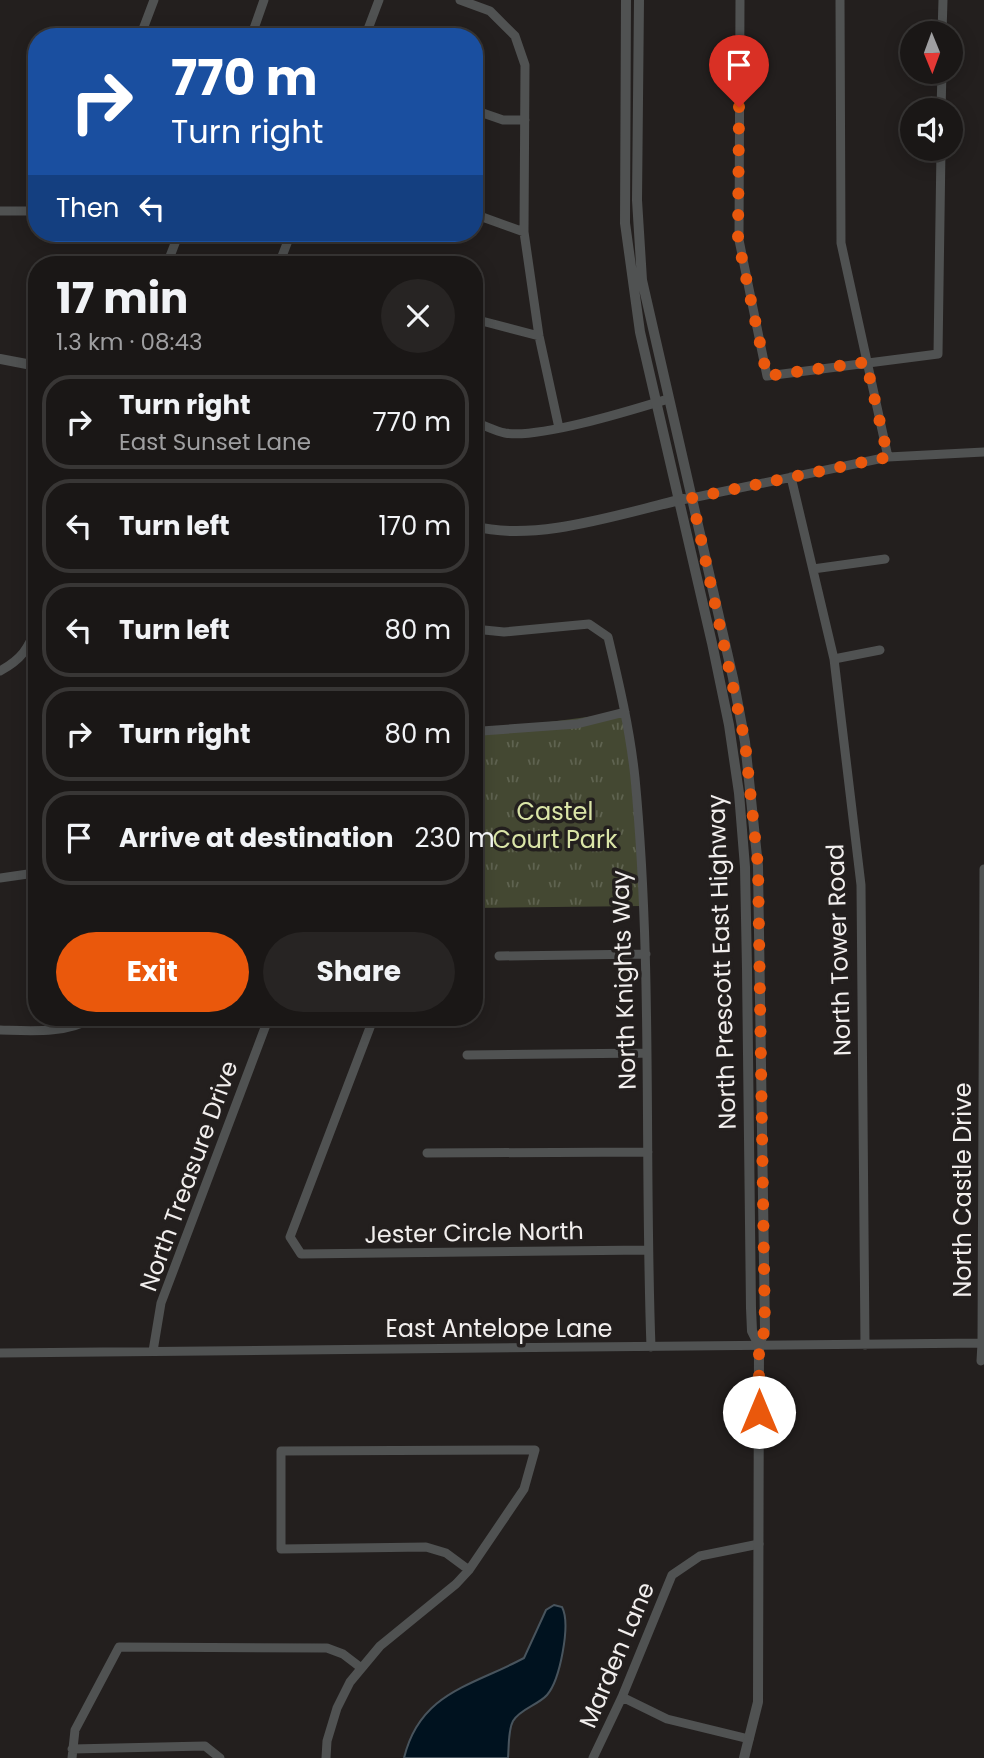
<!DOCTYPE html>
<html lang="en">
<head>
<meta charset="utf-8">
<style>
	body { margin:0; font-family:Poppins,sans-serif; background:#272423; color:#f1f3f6; height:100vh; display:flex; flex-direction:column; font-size:26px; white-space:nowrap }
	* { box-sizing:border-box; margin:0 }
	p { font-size:23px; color:#9f9fa1 }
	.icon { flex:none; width:38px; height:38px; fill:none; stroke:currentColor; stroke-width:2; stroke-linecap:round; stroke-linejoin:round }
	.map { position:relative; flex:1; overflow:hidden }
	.sheet { position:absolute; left:28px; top:256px; width:455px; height:770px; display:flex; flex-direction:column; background:#1a1716; border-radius:28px; box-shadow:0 4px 18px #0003,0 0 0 2px #383635 }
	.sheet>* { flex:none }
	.guide { position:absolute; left:28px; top:28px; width:455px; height:214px; border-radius:28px; box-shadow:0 4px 18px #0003,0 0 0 2px #383635; background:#1a4fa0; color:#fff; overflow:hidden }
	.needle { width:46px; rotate:179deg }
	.fabs { position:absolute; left:900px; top:21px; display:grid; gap:14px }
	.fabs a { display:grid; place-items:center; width:63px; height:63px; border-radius:50%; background:#1a1716; box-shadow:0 4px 18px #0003,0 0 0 2px #383635; font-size:35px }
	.pin { position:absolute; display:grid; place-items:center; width:60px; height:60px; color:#fff; margin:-72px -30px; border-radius:50% 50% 50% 0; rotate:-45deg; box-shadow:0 0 7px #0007 }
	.pin .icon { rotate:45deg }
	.me { position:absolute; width:77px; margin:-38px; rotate:0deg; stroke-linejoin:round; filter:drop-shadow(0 0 5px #0008) }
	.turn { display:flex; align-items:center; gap:24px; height:147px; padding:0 28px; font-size:32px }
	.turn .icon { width:91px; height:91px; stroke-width:2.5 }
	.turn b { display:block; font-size:49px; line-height:60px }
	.then { display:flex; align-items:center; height:66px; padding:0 28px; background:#0003; gap:14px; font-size:26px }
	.round { display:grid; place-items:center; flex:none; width:74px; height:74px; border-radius:37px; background:#272423 }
	.head { display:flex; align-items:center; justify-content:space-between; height:119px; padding:0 28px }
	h1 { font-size:42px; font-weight:700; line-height:52px }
	.cta { display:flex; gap:14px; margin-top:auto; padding:14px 28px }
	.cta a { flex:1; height:80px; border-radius:42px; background:#ea580c; color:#fff; font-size:28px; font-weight:700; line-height:80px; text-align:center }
	.cta a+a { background:#272423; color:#f1f3f6 }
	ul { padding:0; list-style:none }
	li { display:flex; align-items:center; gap:21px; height:94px; margin:0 14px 10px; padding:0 14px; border:4px solid #383635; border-radius:28px }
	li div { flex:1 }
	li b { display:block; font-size:26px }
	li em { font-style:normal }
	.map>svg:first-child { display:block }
</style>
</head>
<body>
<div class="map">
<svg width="984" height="1758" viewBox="0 0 984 1758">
	<defs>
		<pattern id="park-tufts" width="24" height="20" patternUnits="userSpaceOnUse" patternTransform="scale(1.75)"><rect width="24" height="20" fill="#444832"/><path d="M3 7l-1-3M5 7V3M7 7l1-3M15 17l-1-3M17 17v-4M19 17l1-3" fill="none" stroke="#5f6350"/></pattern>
	</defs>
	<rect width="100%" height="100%" fill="#231f1e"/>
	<path fill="url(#park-tufts)" d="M625,712L643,906L474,908V753L482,731Z"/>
	<path fill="#00121f" stroke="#48545d" stroke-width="2" d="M554,1605L562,1607C571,1624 560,1680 547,1695C538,1705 520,1709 513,1721C508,1730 509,1747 508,1758H404C420,1692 472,1686 524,1658L546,1610Z"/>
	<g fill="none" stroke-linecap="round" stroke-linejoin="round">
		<path stroke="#505252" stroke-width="9" d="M460,0L490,11L515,36L525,65L524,232L539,336L559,428
			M740,0L739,240L767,376L938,354L941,149
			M840,0L841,243L888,457
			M942,33L943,0
			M140,37L154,0
			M251,37L264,0
			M365,37L379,0
			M474,110L503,120H525
			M941,110L942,72
			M0,211H37
			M474,214L524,232
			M167,264L179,233
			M279,264L291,233
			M474,319L539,336
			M474,422C484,425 495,431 505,433C539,439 632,410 668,399
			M791,477L834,659L861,885L865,1345
			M687,499L888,457L984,452
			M813,569L885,559
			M474,629L504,632L589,624L608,637C619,683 630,730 635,778C653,967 644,1157 651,1347
			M834,659L880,650
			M0,671C22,659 28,649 37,626
			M474,753L482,731L577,724L625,712
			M0,878L28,874L37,868
			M499,956L646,954
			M374,1017L290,1237L301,1254L647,1250
			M0,1030C33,1031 65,1034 95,1017
			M467,1055L647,1053
			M427,1153L648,1152
			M982,1343L984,869
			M153,1351L161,1303L269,1017
			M0,1353L982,1343L981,1361
			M622,1697L667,1719L749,1739
			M72,1749L205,1746L220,1758
			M72,1758L75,1730L119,1647L327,1648L343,1654L360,1667
			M326,1758L327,1741L337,1708L350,1682L380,1646L456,1584L469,1570L524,1489L535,1450L281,1451V1549L426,1547L446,1553L469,1570
			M593,1758L622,1697L672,1575L700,1556L759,1544"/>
		<path stroke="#505252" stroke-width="10" d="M626,0L625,223L640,332L712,643L729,725L739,793L745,867L747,969L751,1308L752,1331L759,1345
			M639,0L637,200L642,280L733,678L745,742L758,866L765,1330L759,1345L758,1702L744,1758
			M0,359L37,366
			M474,526C536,543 622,513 684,499"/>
	</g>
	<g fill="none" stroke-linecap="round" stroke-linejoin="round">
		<path stroke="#ea580c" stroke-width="12" stroke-dasharray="0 21.6" d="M739,107L738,240L767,376L866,362L888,457L692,498L745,742L758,866L765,1330L759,1345V1412"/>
	</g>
	<g text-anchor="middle" stroke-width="7" stroke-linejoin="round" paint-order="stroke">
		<g font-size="24" fill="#dae5a7" stroke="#231f1e">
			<text x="555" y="820">Castel<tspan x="555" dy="28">Court Park</tspan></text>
		</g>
		<g font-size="24" fill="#f1eeed" stroke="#231f1e">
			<text transform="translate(839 950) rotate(-92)" y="8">North Tower Road</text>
			<text transform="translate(722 962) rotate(-92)" y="8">North Prescott East Highway</text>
			<text transform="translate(624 980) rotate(-92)" y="8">North Knights Way</text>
			<text transform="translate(189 1176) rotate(-70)" y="8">North Treasure Drive</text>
			<text transform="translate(963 1190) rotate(-90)" y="8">North Castle Drive</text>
			<text transform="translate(474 1233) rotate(-1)" y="8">Jester Circle North</text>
			<text x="499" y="1337">East Antelope Lane</text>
			<text transform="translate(617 1655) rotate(-67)" y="8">Marden Lane</text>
		</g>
	</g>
</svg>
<div class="fabs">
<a><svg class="needle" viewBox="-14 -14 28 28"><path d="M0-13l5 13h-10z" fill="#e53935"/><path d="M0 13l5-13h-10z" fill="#9f9fa1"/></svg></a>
<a><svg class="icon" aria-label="sound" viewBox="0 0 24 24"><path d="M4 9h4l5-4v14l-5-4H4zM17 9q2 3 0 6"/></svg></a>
</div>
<div class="pin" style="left:739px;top:107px;background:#d93025"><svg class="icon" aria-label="arrive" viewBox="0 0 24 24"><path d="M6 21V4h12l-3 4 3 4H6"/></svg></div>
<svg class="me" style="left:759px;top:1412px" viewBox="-20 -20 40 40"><circle r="19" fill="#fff"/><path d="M0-13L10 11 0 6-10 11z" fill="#ea580c"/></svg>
<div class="guide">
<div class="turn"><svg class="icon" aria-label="right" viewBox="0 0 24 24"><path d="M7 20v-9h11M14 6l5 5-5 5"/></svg><div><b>770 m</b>Turn right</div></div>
<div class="then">Then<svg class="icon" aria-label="left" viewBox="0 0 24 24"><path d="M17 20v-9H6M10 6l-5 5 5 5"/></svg></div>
</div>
<section class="sheet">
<div class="head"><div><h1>17 min</h1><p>1.3 km · 08:43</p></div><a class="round"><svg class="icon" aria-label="close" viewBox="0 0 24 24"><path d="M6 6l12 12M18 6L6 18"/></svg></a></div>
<ul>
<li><svg class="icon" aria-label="right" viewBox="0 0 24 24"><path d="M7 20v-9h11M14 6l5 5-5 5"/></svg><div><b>Turn right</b><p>East Sunset Lane</p></div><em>770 m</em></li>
<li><svg class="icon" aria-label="left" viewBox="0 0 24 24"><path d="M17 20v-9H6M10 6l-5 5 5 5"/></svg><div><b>Turn left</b></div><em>170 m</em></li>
<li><svg class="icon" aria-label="left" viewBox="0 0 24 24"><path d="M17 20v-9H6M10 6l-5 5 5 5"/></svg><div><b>Turn left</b></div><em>80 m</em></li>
<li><svg class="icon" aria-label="right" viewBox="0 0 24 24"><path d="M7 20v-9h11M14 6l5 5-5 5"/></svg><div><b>Turn right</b></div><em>80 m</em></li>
<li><svg class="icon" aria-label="arrive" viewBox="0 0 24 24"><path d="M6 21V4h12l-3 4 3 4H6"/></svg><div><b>Arrive at destination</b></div><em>230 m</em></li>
</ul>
<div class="cta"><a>Exit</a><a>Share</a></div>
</section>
</div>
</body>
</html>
